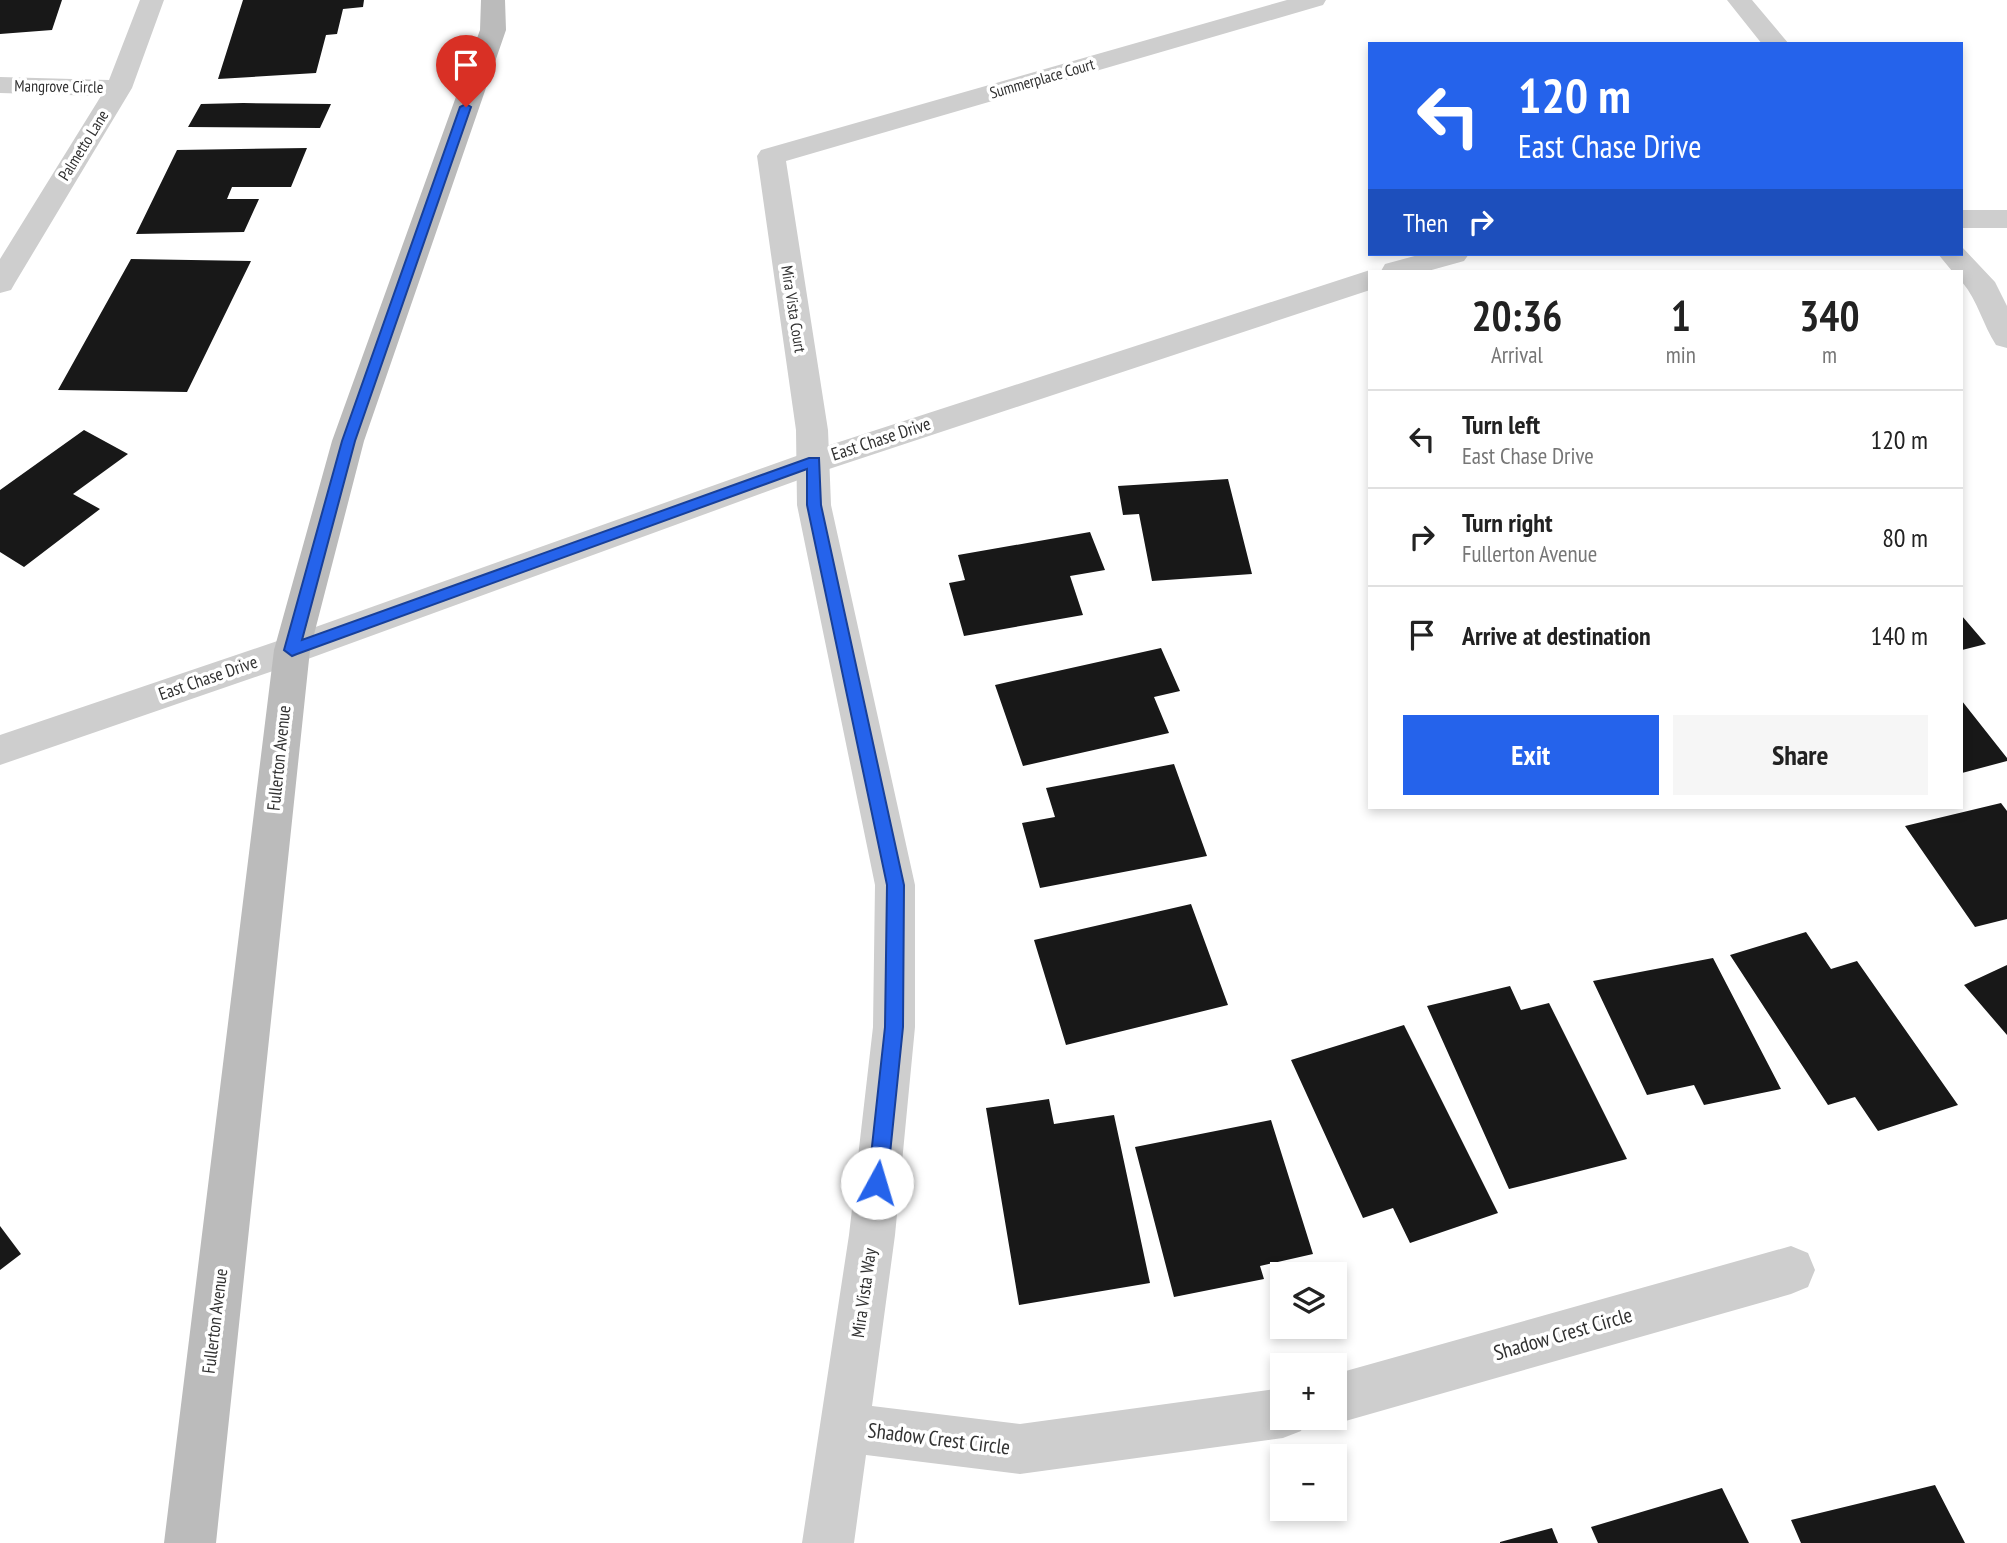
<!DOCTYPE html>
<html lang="en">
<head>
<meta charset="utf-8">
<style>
	body { margin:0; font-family:"PT Sans Narrow",sans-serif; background:#f6f6f6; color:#222; height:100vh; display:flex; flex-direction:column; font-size:26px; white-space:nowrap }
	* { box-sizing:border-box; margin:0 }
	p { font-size:23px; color:#767676 }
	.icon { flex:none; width:38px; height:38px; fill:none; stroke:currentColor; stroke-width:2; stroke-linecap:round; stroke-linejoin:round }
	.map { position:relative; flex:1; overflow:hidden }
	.side { position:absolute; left:1368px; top:270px; width:595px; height:539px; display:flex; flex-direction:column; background:#fff; border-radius:0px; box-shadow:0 4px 10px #0003 }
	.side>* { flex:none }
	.hud { position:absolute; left:1368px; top:42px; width:595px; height:214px; border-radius:0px; box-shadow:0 4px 10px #0003; background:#2563eb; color:#fff; overflow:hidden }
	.controls { position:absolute; left:1270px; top:1262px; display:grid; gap:14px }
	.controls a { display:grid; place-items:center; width:77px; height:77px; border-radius:0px; background:#fff; box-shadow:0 4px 10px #0003; font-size:35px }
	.pin { position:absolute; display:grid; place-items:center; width:60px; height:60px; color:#fff; margin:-72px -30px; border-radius:50% 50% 50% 0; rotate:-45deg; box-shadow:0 0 7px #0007 }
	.pin .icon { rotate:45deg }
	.me { position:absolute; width:77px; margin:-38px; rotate:6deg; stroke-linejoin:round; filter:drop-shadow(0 0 5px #0008) }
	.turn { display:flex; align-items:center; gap:24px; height:147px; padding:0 35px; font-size:32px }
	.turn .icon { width:91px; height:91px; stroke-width:2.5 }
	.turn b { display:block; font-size:49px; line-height:60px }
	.then { display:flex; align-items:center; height:66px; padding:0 35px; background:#0003; gap:14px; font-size:26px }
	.eta { display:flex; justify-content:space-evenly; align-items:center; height:119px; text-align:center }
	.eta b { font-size:42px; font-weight:700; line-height:49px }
	.primary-button { display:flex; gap:14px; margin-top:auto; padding:14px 35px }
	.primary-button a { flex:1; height:80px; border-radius:0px; background:#2563eb; color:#fff; font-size:28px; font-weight:700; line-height:80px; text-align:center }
	.primary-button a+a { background:#f6f6f6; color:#222 }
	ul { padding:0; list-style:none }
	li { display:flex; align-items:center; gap:21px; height:98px; padding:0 35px; border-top:2px solid #e0e0e0 }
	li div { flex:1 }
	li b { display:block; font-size:26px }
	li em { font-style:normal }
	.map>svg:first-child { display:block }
</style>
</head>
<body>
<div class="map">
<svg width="2007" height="1543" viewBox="0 0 2007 1543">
	<rect width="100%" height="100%" fill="#fff"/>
	<path fill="#181818" d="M0,0H62L52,30L0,34Z
		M243,0H364L363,7L343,9L337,34L326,35L316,73L218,79Z
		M201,104L243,103L331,104L320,128L188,127Z
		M307,148L291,187H232L227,199H259L244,232L136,234L177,150Z
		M131,259L251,261L187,392L58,390Z
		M84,430L128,454L73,494L100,509L24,567L0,552V490Z
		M1228,479L1252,574L1152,581L1139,514L1123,515L1118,486Z
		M1090,532L1105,570L1070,576L1083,615L964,636L949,583L965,580L958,555Z
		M1962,616L1986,644L1962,650Z
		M1161,648L1180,691L1154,697L1169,733L1023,766L995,685Z
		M1962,701L2007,758V761L1962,773Z
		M1174,764L1207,856L1040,888L1022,823L1055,817L1046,788Z
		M2001,803L2007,811V919L1975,927L1905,826Z
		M1191,904L1228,1005L1066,1045L1034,940Z
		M1806,932L1831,969L1857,961L1958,1105L1878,1131L1855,1097L1828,1105L1730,955Z
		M1713,958L1781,1089L1704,1105L1694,1085L1647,1095L1593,981Z
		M2007,965V1035L1964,985Z
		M1510,986L1521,1010L1549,1003L1627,1159L1509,1189L1427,1006Z
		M1404,1025L1498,1213L1410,1243L1393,1208L1363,1218L1291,1060Z
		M1049,1099L1054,1124L1114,1115L1150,1283L1019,1305L986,1108Z
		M1271,1120L1313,1254L1260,1266L1264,1279L1174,1297L1135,1147Z
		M0,1226L21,1254L0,1270Z
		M1935,1485L1965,1543H1801L1791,1520Z
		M1722,1488L1749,1543H1598L1591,1527Z
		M1552,1528L1558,1543H1500V1542Z"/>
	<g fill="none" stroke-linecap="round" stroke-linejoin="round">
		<path fill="#cecece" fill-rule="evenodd" d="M140,0H164L132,88L15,283L11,290L0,293V259L101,96L0,93V77L109,80Z
			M1287,0H1326L1323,5L786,161L828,430L831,505L915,885V1027L895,1235L872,1406L1020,1424L1283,1388V1418H1306L1301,1431L1283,1438L1020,1474L866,1455L854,1543H802L849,1235L873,1027L875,885L797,505L796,430L757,156L761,150Z
			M1962,247L1995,282L2007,306V348L1996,345C1983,325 1978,301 1962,282V271H1952L1938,254H1962Z
			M292,636L305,640L310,650L305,660L0,765V735Z
			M1791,1246L1808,1253L1815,1270L1808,1287L1791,1294L1335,1424L1320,1418H1335V1374Z"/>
		<path fill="#cecece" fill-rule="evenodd" d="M1727,0H1752L1789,44H1762Z
			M1962,210H2007V228H1962Z
			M1422,254H1469L1464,261L1428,271H1381L1385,264Z
			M1370,270L1373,271H1370V290L826,470L305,660L292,664L279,660L274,650L279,640L802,454Z"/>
		<path fill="#bbb" fill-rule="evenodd" d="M481,0H505L506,30L364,441L310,650L216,1543H164L274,650L332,441L480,30Z"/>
	</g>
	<path fill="#2563eb" stroke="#184099" stroke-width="2" d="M466,104L471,107L355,441L302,640L809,458H819L821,505L904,885L903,1027L887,1183L884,1190L877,1193L871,1190L868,1183L885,1027L887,885L807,505V469L297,654L292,656L284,650L342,441L460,107Z"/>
	<g text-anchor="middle" stroke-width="7" stroke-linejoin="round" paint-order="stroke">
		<g font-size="16" fill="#313131" stroke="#fff">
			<text transform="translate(1042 78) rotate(-16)" y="6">Summerplace Court</text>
			<text transform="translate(59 86) rotate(1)" y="6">Mangrove Circle</text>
			<text transform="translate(83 145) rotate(-58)" y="6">Palmetto Lane</text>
			<text transform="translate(794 309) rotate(81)" y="6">Mira Vista Court</text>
		</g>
		<g font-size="18" fill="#313131" stroke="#fff">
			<text transform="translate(881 439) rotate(-18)" y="6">East Chase Drive</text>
			<text transform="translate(208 678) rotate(-19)" y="6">East Chase Drive</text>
			<text transform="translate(279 758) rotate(-84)" y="6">Fullerton Avenue</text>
			<text transform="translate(864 1293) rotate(-82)" y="6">Mira Vista Way</text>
			<text transform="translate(215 1321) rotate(-83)" y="6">Fullerton Avenue</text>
		</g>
		<g font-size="21" fill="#313131" stroke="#fff">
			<text transform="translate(1563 1334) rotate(-16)" y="7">Shadow Crest Circle</text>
			<text transform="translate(939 1439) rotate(7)" y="7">Shadow Crest Circle</text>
		</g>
	</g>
</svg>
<div class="controls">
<a><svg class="icon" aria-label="layers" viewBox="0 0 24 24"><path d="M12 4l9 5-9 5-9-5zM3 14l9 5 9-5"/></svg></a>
<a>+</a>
<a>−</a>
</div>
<div class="pin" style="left:466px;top:107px;background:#d93025"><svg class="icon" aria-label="arrive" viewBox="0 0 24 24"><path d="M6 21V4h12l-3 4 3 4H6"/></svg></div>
<svg class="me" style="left:877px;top:1183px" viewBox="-20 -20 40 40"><circle r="19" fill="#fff"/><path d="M0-13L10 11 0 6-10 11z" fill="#2563eb"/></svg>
<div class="hud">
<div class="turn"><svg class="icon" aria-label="left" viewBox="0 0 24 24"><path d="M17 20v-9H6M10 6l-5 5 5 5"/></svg><div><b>120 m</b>East Chase Drive</div></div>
<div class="then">Then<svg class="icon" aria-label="right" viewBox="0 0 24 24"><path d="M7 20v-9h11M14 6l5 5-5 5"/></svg></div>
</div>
<section class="side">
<div class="eta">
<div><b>20:36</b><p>Arrival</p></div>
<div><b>1</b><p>min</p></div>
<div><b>340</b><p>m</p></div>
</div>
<ul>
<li><svg class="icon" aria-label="left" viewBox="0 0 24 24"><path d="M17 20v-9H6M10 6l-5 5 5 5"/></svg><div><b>Turn left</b><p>East Chase Drive</p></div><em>120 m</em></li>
<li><svg class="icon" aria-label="right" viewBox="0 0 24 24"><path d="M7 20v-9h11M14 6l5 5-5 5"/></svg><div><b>Turn right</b><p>Fullerton Avenue</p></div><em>80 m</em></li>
<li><svg class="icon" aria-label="arrive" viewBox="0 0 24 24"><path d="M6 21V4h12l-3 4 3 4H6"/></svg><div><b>Arrive at destination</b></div><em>140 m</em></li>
</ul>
<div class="primary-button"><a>Exit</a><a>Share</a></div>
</section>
</div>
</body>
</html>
